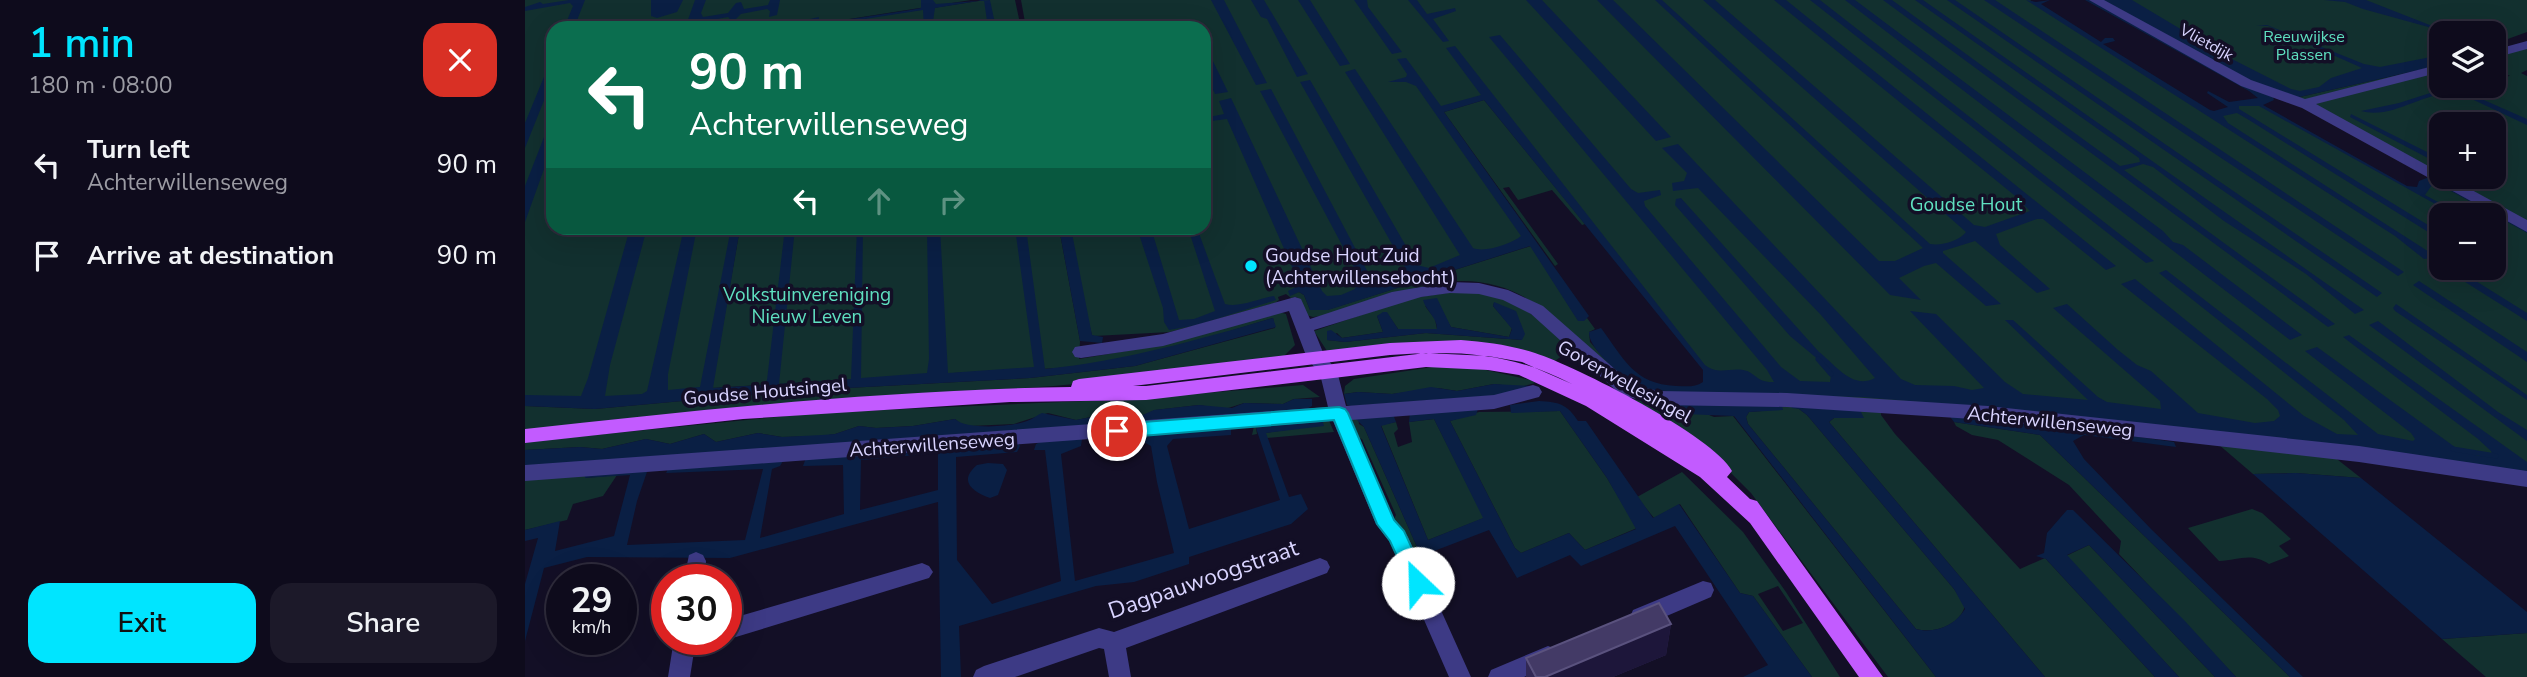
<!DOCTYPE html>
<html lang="en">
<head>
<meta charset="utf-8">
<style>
	body { margin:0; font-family:"Nunito Sans",sans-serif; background:#1c1929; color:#f1f3f6; height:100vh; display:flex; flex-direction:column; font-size:26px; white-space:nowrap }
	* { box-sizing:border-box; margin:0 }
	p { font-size:23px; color:#9b9ba3 }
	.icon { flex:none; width:38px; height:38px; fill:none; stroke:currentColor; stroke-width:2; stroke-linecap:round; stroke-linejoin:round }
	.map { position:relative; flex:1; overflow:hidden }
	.drawer { display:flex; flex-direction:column; background:#0e0b1c; width:525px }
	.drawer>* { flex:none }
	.top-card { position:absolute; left:21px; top:21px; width:665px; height:214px; border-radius:21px; box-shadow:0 7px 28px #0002,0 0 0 2px #2e2b3b; background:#0b6e4f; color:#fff; overflow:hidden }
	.controls { position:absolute; left:1904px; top:21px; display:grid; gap:14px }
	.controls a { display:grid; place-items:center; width:77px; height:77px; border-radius:14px; background:#0e0b1c; box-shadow:0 7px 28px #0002,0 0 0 2px #2e2b3b; font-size:35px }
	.speed { position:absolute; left:21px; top:564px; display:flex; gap:14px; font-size:35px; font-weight:700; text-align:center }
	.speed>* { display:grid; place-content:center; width:91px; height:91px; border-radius:50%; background:#0e0b1c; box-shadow:0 7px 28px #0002,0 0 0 2px #2e2b3b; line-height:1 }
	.speed small { font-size:18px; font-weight:400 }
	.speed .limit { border:10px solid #d22; background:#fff; color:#111 }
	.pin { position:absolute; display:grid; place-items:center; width:60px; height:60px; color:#fff; margin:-30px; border:4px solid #fff; border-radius:50%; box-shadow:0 2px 7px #0007 }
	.me { position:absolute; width:77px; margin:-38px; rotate:336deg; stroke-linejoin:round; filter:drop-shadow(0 0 5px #0008) }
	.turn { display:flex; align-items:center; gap:24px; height:147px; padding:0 28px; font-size:32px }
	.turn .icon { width:91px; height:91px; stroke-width:2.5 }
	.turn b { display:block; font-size:49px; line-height:60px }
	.lanes { display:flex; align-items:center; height:66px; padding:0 28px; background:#0003; justify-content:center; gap:35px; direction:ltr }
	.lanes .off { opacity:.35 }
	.round { display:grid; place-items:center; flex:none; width:74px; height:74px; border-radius:21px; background:#1c1929 }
	.summary { display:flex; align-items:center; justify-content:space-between; height:119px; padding:0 28px }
	h1 { font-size:42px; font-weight:600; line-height:52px; color:#00e5ff }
	.button { display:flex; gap:14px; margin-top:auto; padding:14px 28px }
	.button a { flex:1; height:80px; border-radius:21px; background:#00e5ff; color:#111; font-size:28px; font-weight:600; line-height:80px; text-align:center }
	.button a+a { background:#1c1929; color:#f1f3f6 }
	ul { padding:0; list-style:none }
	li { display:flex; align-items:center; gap:21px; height:91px; padding:0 28px }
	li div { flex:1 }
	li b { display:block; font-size:26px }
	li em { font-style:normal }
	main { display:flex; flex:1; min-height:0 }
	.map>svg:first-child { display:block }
</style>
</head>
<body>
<main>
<section class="drawer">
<div class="summary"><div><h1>1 min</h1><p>180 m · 08:00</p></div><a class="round" style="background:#d93025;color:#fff"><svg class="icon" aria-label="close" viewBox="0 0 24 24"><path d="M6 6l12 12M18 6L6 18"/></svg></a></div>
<ul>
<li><svg class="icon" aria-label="left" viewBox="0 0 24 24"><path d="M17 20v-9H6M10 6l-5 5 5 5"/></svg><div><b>Turn left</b><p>Achterwillenseweg</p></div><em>90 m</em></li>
<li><svg class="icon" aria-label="arrive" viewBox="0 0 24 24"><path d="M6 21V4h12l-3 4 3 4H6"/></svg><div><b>Arrive at destination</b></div><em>90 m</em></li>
</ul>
<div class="button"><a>Exit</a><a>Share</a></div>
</section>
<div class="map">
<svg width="2002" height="677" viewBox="0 0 2002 677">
	<rect width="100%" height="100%" fill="#130f26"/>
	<path fill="#12302f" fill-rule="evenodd" d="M0,0H446L286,25L282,21L283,27L460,0H490L496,28H251L252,24L247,28H28V228H211L180,394L0,401Z
		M496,0H1505L1687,115L1707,106L1730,102L1888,191L1911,181L2002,231V472L1198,389L962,97L913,110L1008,244L807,303L780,289L765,296L774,292L779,295L785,310H802L1006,246L1053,320L1062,318L1070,329L1064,332L1065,342L1078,357L1106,383L1125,394C1052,358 1019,271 921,282C876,288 833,313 788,317L781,315L772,297L766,298L761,294L753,297L754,300L750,303L645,332L569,336L567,335L539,228H679V28H501ZM1916,215H1969V268H1916Z
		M1580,0H2002V32L1969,44V33H1916V59L1773,94Z
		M2002,43V70L1996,73L2002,76V221L1920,177H1969V124H1916V175L1770,98L1916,65V86H1969V78L1976,82L1985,75L1974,77L1969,75V51Z
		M959,100L1060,224L1057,225L1027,190L993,200L984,187L978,188L1033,264L1030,266L919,112Z
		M215,228H534L555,341L554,359L630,346L754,312L761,314L770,345L759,356L610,378L529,386L282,402L0,430V406L70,409L267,391L505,378L610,366L750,328L748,318C685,337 623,358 557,365C541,367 525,370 509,368L187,388Z
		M945,290C996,299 1010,316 1046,349L1030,361L987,348L802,351L789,331L886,298ZM969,303L997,340L901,333L820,342L802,340L812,333L817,338L858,332L852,316L862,313L873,329H912L910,319L900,306L920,317L926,327L984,337L987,328L968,306Z
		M914,366L952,368L1006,380L1010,383L995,387L969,384L932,391L913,388L867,394L833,392L819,394L820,386L829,379Z
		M778,385L795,397L769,399L758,404L719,403L700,409L674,405L630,410L609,419L586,413L551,420L523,413L489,424L445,426L435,423L430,419L388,426L351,428L334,426L310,434L297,436L257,437L233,433L191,442L179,434L145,444L121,439L77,449L55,447L0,450V442L291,413L606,399Z
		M1105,399L1155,403L1189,417L1208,416L1411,677H1363L1226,493L1200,467Z
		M1253,402L1274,409L1282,415L1429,589L1440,605C1436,625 1409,634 1391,629L1223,424L1221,417L1224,412L1237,411Z
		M1333,406L1356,409V415L1370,434L1495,569L1520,558L1630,677H1520L1304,422L1309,418H1338Z
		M1035,411L1082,478L1112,528L1060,550L1044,533L996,553L990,548L925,421L954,412Z
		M833,414L834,424L839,427L896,556L889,558L868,521L871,515L837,439L831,437L825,419Z
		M802,416L809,432L742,438L740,433L761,430L731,428L732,434L727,435L729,426Z
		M909,419L959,518L903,540L856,425L871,422L873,429L869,433L873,447L887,442L884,422Z
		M1429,422L1515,435L1765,677H1711L1594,554L1596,541L1544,485L1473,440L1447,435L1431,426Z
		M1693,444L1808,456L1836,478L1771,473L1728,474Z
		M61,471V478L92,475L78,496L48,504L42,520L0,530V477Z
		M1157,472L1218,532L1261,592L1315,677H1287L1228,596L1215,593L1155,504L1129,518L1112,497ZM1253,586L1278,623L1258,631L1233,594Z
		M1727,509L1737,513L1766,539L1754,546L1764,556L1744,564C1726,552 1714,560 1694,561L1663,528Z
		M1564,545L1690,677H1654L1541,556Z
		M2002,633V677H1961L1917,639Z"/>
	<path fill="#0a1f44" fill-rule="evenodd" d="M44,0H60L49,28H39L48,6L45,3L0,11V7L15,2L18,4Z
		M126,0H158L152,12L132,18L126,16Z
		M170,0H181L176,13L178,17L203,13L211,3L216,2L219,9L243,5L245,0H255L252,15L244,17L245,11L242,9L216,14L208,22L203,17L176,22L173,28H160Z
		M396,0H408L411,4L465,0L471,28H463L459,0L410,8L407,28H399L398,10L282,28L285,19L294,17L293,24L385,10L396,8Z
		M686,0H699L742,83L731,85Z
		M726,0H739L783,74L772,77L742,19L736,17Z
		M773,0H785L825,64L815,66Z
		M829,0H842L843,7L877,52L867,54Z
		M883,0H892L902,14L930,8L931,11L908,19L924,41L918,42Z
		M1001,0H1017L1146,137L1131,141Z
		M1072,0H1088L1354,261H1370L1398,248L1130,0H1137L1405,244C1417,246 1434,241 1441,232L1178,0H1190L1449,225L1460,227L1505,211L1489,195L1249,0H1261L1591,266L1581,270L1518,219H1512L1471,234L1475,245L1525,289L1512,293L1450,241L1418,251V253L1476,304L1461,306L1411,263L1399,266L1374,278L1396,300L1365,295Z
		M1285,0H1295L1629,261L1621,263Z
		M1320,0H1330L1638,231L1648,242L1658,245L1777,335L1765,340Z
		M1358,0H1367L1595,166L1615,162L1614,158L1390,0H1398L1839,310L1830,314L1781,274L1699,221L1628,167L1618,164L1599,170L1810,324L1803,327Z
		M1422,0H1430L1857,293L1852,297Z
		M1459,0H1470L1879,272L1873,276L1857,265Z
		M1501,0L1511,2L1525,0L1516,4L1576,42L1580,38H1588L1590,41L1578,44L1685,110L1689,111L1703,107L1682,93L1683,91L1704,102L1733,98L1724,91L1560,0H1565L1715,84L1748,97L1749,100L1738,105L1882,186L1892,187L1894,181L1904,177L2002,230V233L1915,185H1907L1900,195L1937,215H1930L1734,106H1714V109L1916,233V240L1724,120L1712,113L1698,116L1703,123L1912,257L1899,259L1870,236Z
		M1577,0H1607L1699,55L1766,89L1775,91L1794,87L1806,78L1837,68L1743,26H1731L1742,25L1839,64L1855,67L1916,55V65L1770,98L1737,87Z
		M1799,0H1841L1925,33L1838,9L1820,2Z
		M975,35L1106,189L1113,193L1135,190L1136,195L1119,201L1120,206L1256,367L1275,381L1305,382L1306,375L1301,366L1265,336L1150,205L1151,199L1156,198L1294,352C1311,365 1327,390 1350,378L1296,315L1173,188L1148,191L1147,183L1159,181L1162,173L1137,148L1153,144L1376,379L1390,385L1429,386L1447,390L1459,388L1385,311L1411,314L1480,382L1498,394L1563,400L1480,320H1488L1573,397L1582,402L1636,409L1635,401L1528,308L1542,304L1593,350L1612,365L1626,371L1673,413L1730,423L1749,421L1755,416L1753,410L1742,399L1596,284L1610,279L1779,416L1812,434L1833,435L1819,420L1634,273L1641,270L1853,434L1888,441L1890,439L1886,433L1780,351L1792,347L1934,450L1954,456L1967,455L1966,451L1953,439L1818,337L1824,335L2002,462V477L1519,413L1338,397L1148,393C1139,389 1130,392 1121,389C1104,384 1063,350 1064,332L1076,328C1099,359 1109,384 1151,386C1161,386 1169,388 1178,382V370L959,100L919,112L1064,316L1059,321H1053L1005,246L803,310H785L779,295L774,292L765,296L763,291L775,285L702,119L679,122V118L699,114L694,101L706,98L797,291L802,296L816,295L830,289L834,277L735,91L746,89L847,280C857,283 877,278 880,267L775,82L785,80L892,265L904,268L935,255L820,72L830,69L948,248C960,253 986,244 996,236L891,86L881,82H863L881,77L882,74L872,59L881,58L916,106L956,95L921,48L930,46L1180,365C1193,375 1204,368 1218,370C1231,372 1231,383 1249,382L1242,370L964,37Z
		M679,42L682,49L703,92L690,94L679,71Z
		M28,55V78L0,148V123Z
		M1927,86L2002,119V125L1934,93C1901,89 1869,120 1836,111L1874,103Z
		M28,114V144L0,222V186Z
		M1826,114L1916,159V165L1825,117Z
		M105,228H122L85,365L80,396L117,394L122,391L159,228H172L143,374V390L175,387L206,228H215L188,388L239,385L242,380L260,228H270L254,384L326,379L332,228H338L336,378L402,373L404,359L402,228H415L423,373L509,367L490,228H501L520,369C599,361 673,340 748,318L751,327L610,366L505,378L267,391L70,409L0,406V395L56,396L63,378Z
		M534,228H546L567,335L578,337L577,343L555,341Z
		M612,228H626L654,320L669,319L690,311L663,228H672L700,304C715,308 735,298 749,296L751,300L672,325L644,330L639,322L638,308Z
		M1918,268H1930L2002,313V321Z
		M1894,281L2002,352V362L1888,285Z
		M912,298L926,327L984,337L987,329L968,306L969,302L991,311L1000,334L997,340L901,333L820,342L802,340V331L806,330L817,338L858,332L852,316L858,312H862L873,329H912C912,317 901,311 898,300Z
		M1871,304L2002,395V400L1870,311L1868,308Z
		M1853,321L1973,412L2002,430V441L1844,325Z
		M969,384L1006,386L978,395L826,406L822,405L819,394L833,392L867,394L906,387L932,391Z
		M769,399H787V406L780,410L0,466V450L55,447L77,449L121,439L145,444L179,434L191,442L233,433L257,437L297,435L310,434L334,426L351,428L388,426L430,419C441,430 488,427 502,421C508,419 512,415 517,413L551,420L587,413L609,419L629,410L674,405L707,408L719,403L758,404Z
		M1014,401C1034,402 1042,404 1053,421H1061L1128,518L1154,504L1215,593L1228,596L1287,677H1218L1243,665L1150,526L1056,566L1045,555L992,578L964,530L896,556L839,427L831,419L868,414L871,422L856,426L903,540L958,518L909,419L884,422L885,413L953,409L951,415L925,421L990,548L996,553L1044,533L1060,550L1111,529L1082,478L1035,411L986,413L985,405Z
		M1155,403L1257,405L1258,410L1224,412L1221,417L1223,424L1391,629C1409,634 1430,626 1440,609L1429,589L1282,415L1274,409L1267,408L1266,405L1333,406L1339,418H1309L1304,422L1520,677H1411L1209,416L1159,414L1153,410Z
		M1423,414L1536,427L1543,432L1552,428L1649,442L1651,447L1559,435L1548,441L1559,459L1626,529L1778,677H1765L1515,435L1429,422Z
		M797,419L799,426L741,433L764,497L776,494L783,509L766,524L664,557V564L609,582L571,586L434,626L436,677H416L413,502L205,558L62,557L19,568L0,641V584L13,538L0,541V530L35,521L30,551L89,536L105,475L60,478L61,471L123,469L112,501L102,545L220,540L238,469L141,473L144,467L258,461L255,466L247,469L235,538L319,514L318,465L278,466L282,455L492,442L495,446L492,452L431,457L432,560L467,604L536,581L520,450H509L511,444L517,441L557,439L556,446L536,454L550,581L649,553L632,482L626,446L617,441L576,446L577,439L581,436L706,427V435L648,439L642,446L664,529L755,500L731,428ZM413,453V490L335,510L336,460Z
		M463,463L478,464L482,470L473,495L465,498C449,492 432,482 452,465Z
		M1771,473L1836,478L2002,612V633L1917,639L1728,474Z
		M1542,510H1548L1659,620L1711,677H1690L1564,545L1542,555L1654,677H1630L1521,559L1511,556L1519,553L1522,533Z"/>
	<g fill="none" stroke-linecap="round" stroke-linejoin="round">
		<path stroke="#0a1f44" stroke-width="5" d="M1293,359L1306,374
			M1928,449L1971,456"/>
		<path fill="#3d3a85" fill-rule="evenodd" d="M1564,0H1579L1726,80L1780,99L1916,64V72L1791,104L1916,173V177H1923L2002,220V232L1777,108L1716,86Z
			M2002,41V49L1969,58V50Z
			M925,282L954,283L983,290L1018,306L1108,385L1134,391L1262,393L1463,406L1834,446L2002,471V487L1834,462L1463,420L1262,407L1134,405L1096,395L1006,314L978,300L954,294L925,293L896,297L789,330L799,355L812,371L821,406L969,395L1008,385L1014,387L1017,392L1014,397L969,409L826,420L869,519L883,537L946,677H924L865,542L851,524L808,421L0,481V465L803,407L795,374L782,358L764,311L638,346L556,358L550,357L547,352L550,347L556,346L638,334L770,297L776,299L785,319L867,292Z
			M171,552L178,555L181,561L180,579H159L164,555Z
			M795,558L802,561L805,567L802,573L601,648L606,677H584L579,649L574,648L490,677H448L451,670L459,666L574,628L589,632Z
			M397,563L404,566L408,572L404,578L201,640L198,639H201V620Z
			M1178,581L1186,583L1189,590L1186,597L1116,627L1108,624L1105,617L1108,610Z
			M149,639H171L165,677H143Z
			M1023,646L1031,649L1034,656L1031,663L999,677H963L966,670Z"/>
		<path fill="#c25bff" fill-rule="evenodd" d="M936,340C961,342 985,345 1010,353C1050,366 1189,436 1207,471L1202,477L1225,499L1232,501L1358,677H1334L1225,523L1175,477L1061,406L994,375L963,370L901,367L621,400L485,402L218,419L0,443V429C181,409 363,390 546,387L548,381L554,379L865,343ZM901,353L621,386H608L865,355C933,350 985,352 1047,384L997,362L963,356Z"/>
	</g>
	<path fill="#312854" d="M1146,624L1141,655L1088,677H1001V658Z"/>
	<path fill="#1d163a" d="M1146,624L1141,655L1088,677H1020Z"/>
	<path fill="#433a66" stroke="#5a527e" stroke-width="2" d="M1134,603L1146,624L1020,677H1011L1001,658Z"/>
	<path fill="#00e5ff" stroke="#0095a6" stroke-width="2" d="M814,407L820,409L823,413L869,520L879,531L903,583L900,589L893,592L887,589L865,541L852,524L809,420L592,438L586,436L583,431L586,426L592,424Z"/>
	<circle fill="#00e5ff" stroke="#130f26" stroke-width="2.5" cx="726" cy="266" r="7"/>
	<g text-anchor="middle" stroke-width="7" stroke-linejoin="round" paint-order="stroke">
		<g font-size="16" fill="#5fe0c0" stroke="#130f26">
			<text x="1779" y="42">Reeuwijkse<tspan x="1779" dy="18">Plassen</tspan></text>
		</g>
		<g font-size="16" fill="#d9d4ff" stroke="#130f26">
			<text transform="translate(1682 42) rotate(29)" y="6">Vlietdijk</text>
		</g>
		<g font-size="19" fill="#5fe0c0" stroke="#130f26">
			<text x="1441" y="211">Goudse Hout</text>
			<text x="282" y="301">Volkstuinvereniging<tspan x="282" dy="22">Nieuw Leven</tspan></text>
		</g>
		<g font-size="19" fill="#d9d4ff" stroke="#130f26" text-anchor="start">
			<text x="740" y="262">Goudse Hout Zuid<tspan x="740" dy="22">(Achterwillensebocht)</tspan></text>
		</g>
		<g font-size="19" fill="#d9d4ff" stroke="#130f26">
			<text transform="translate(1100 381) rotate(29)" y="7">Goverwellesingel</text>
			<text transform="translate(240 391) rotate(-5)" y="7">Goudse Houtsingel</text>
			<text transform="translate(1525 421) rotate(6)" y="7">Achterwillenseweg</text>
			<text transform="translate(407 444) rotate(-4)" y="7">Achterwillenseweg</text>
		</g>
		<g font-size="23" fill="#d9d4ff" stroke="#130f26">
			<text transform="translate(678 579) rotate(-19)" y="8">Dagpauwoogstraat</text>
		</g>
	</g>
</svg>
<div class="controls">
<a><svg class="icon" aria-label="layers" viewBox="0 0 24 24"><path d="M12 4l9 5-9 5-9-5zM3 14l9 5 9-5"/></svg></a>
<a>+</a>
<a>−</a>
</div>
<div class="speed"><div>29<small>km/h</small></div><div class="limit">30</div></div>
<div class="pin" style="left:592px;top:431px;background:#d93025"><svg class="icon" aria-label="arrive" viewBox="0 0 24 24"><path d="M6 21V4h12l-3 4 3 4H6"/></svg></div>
<svg class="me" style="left:893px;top:583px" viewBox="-20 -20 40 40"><circle r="19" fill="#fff"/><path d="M0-13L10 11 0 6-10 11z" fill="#00e5ff"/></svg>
<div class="top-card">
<div class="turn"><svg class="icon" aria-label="left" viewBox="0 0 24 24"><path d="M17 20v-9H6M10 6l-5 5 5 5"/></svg><div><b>90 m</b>Achterwillenseweg</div></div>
<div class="lanes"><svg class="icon" aria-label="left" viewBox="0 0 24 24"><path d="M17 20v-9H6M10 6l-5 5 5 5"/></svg><svg class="icon off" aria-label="ahead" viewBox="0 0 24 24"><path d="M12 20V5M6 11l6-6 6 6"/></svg><svg class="icon off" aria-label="right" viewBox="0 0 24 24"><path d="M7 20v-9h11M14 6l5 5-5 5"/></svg></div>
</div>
</div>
</main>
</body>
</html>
